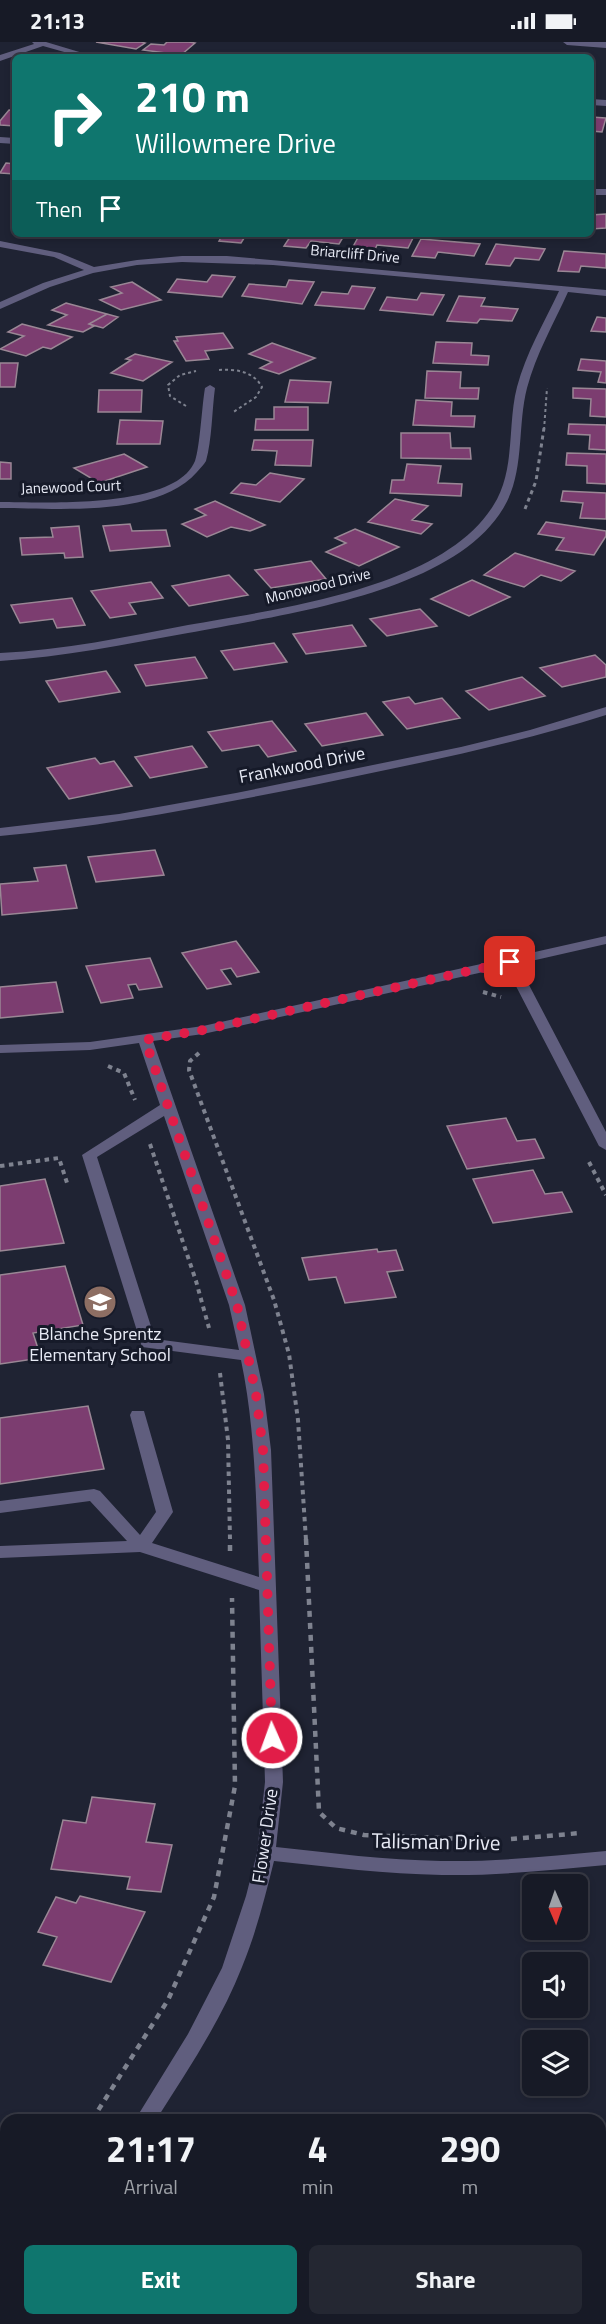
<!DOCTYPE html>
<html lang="en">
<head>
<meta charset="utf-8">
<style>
	body { margin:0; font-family:"Titillium Web",sans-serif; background:#242732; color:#f1f3f6; height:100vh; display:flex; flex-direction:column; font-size:22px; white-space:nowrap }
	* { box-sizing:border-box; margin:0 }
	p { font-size:20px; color:#9ea1a7 }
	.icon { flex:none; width:33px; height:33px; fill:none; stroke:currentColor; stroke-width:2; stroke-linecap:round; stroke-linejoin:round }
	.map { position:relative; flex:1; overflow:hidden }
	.side { position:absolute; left:0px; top:2072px; width:606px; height:212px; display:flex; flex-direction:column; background:#171a26; border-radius:18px 18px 0 0; box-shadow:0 3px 9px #0003,0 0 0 2px #363843 }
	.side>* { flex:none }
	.top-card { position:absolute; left:12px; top:12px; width:582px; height:183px; border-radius:9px; box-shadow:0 3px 9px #0003,0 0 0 2px #363843; background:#0f766e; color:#fff; overflow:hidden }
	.needle { width:39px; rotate:178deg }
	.fabs { position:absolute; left:522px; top:1832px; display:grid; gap:12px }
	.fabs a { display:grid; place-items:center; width:66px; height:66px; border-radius:9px; background:#171a26; box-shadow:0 3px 9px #0003,0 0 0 2px #363843; font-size:30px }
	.pin { position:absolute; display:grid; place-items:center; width:51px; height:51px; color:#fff; margin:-26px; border-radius:12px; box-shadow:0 3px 9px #0006 }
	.me { position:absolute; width:66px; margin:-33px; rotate:358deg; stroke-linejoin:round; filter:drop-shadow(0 0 4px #0008) }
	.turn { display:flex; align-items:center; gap:21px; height:126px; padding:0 24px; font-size:27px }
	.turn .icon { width:78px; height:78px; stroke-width:2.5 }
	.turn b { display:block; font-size:42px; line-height:51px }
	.then { display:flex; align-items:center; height:57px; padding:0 24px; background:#0003; gap:12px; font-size:22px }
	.eta { display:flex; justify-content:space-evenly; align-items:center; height:102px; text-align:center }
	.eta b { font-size:36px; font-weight:700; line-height:42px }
	.action { display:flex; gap:12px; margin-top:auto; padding:12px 24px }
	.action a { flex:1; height:69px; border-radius:9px; background:#0f766e; color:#fff; font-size:24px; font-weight:700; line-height:69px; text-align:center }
	.action a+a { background:#242732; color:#f1f3f6 }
	.status { display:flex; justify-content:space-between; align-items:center; height:42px; padding:0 30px; background:#171a26; direction:ltr }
	.status svg { height:16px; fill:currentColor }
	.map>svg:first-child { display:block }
</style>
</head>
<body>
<div class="status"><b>21:13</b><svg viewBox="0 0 49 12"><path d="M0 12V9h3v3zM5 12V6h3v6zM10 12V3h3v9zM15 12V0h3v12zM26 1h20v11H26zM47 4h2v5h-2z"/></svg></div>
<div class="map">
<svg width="606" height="2282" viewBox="0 0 606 2282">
	<rect width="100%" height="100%" fill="#1f2333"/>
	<path fill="#7c3d70" stroke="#9a8795" stroke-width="1.5" d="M96,0H141L145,1L136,7Z
		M167,0H189L195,1L181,13L143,8L151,2L164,3Z
		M9,68L15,69V84L0,83V79Z
		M591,75L606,76L602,90L591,89Z
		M6,121L15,122V132L0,131Z
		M606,172V186L591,187V173Z
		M223,192H271L270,195L246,193L241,201L219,199Z
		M292,192H345L339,202L311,199L306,206L284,204Z
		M360,192H394L414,194L408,206L377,203L373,212L350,210Z
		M421,197L480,202L474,214L438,210L435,216L412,214Z
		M496,202L545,207L539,218L515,216L510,224L486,222Z
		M564,209L606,212V226L581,224L579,230L558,229Z
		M212,233L235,235L222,255L168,250L177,237L207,240Z
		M289,238L314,240L302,262L242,254L249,242L286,245Z
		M132,240L161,258L121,268L100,258L122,251L111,245Z
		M352,244L375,246L364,267L315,263L322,250L348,252Z
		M421,251L444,253L433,273L380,268L387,255L417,258Z
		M459,254L485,256L481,264L518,267L512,279L480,277L477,281L447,279Z
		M66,261L107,272L89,282L94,284L83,290L48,283L67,273L52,268Z
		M107,272L118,275L103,286L89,282Z
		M597,275L606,276V290L591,289Z
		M22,282L72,295L51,307L43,305L26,314L0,307L24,294L8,290Z
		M223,291L233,306L205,309L209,317L186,319L174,299H178L176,295Z
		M436,300L472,301L471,313L489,314L488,323L433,321Z
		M272,301L315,316L279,332L260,326L272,320L249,312Z
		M135,312L172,320L143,339L111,331L131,318L126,317Z
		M581,317L606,319V341L598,340L601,330L578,328Z
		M0,321H18L15,345H0Z
		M427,329L461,330L460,346H479L478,357L425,356Z
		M290,338L331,340L328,361L285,360Z
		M573,346L606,347V375L590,374L591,357L573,356Z
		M99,348H142L141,370H98Z
		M416,358L452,360L451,374H475L474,385L413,383Z
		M274,365H308V388H255L256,377H274Z
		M120,378L163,379L160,402H117Z
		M569,382L606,383V408L589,407L590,393L568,392Z
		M401,391H450L451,406H470L471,417L401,416Z
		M254,398H313L311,424L275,423L277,409L252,408Z
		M567,411L606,412V442L587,441V424L566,423Z
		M124,412L147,425L99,441L74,426Z
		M0,420L11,421V437H0Z
		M407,422L441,424L438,441L462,442L461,454L390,451L392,438H404Z
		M270,431L304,437L280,460L231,451L241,441L256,443Z
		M563,449L606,451V477L580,476L583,461L561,459Z
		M395,457L428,464L412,478L432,482L421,492L368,480Z
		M215,459L265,483L250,489L231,485L207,495L182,482L206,473L195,467Z
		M546,480L606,489V494L594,513L556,508L564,496L538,492Z
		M130,482L132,489L166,488L170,504L110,509L103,484Z
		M79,484L83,515L65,516L64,511L22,513L20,496L53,495L51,486Z
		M355,487L399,505L359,524L326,510L346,501L335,496Z
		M515,511L575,529L561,539L541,533L524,545L484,533Z
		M311,519L326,537L271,546L255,528Z
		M229,533L248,553L189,564L172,544Z
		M472,538L510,555L469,574L431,557Z
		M151,540L163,556L129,561L136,572L110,576L91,549Z
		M72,556L85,583L57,586L53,577L20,581L11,563Z
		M420,567L437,584L387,594L370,577Z
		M352,583L366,604L306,612L293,592Z
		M274,601L287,620L234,628L221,609Z
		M595,613L606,623V635L562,645L540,626Z
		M195,615L207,636L146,644L135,623Z
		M106,629L120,650L59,660L46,639Z
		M522,635L545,654L489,668L466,649Z
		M409,655L415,662L442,656L460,676L407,687L383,660Z
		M366,671L383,693L322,704L305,682Z
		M272,679L296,709L268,715L259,703L222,709L208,690Z
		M192,704L207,725L150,736L135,715Z
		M95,716L100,722L114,719L132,744L69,757L47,726Z
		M155,808L164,833L96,840L88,815Z
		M66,823L77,866L2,873L0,842L38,839L34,826Z
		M236,899L259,930L237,935L231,926L221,928L231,942L207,947L182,911Z
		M150,916L162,945L139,948L136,942L128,943L133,956L101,961L86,924Z
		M56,940L63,970L0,976V945Z
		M506,1076L517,1099L535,1097L544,1116L467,1127L447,1084Z
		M533,1128L545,1152L562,1150L572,1170L493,1181L473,1137Z
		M45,1137L64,1201L0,1209V1144Z
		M377,1207L378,1210L396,1208L403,1228L387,1230L396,1255L345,1261L336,1235L309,1238L302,1216Z
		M65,1224L83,1283L33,1291L41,1316L0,1322V1233Z
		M88,1364L104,1427L0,1442V1376Z
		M92,1755L155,1762L146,1800L172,1803L161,1850L127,1847L130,1835L51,1827L63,1778L86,1781Z
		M80,1854L145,1870L111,1940L43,1923L57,1895L38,1890L56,1855L76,1861Z"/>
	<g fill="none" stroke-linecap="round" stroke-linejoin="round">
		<path stroke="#7e828f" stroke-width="2" stroke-dasharray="3 3" stroke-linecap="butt" d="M110,11L136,15
			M219,328C236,327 253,329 262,345L256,355L232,371
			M186,364L170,354L168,343L180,333L196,329
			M544,388L547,346"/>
		<path stroke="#7e828f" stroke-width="3" stroke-dasharray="4 4" stroke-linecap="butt" d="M525,467L536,439L544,386"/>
		<path stroke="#7e828f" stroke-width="4" stroke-dasharray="4.5 4.5" stroke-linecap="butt" d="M483,950L501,955
			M199,1011L190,1019L189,1028L274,1258L289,1312L298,1378L306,1498
			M108,1024L124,1031L135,1058
			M150,1102L196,1239L209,1286
			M589,1120L606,1153
			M0,1124L59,1116L68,1144
			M220,1331L228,1398L230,1498"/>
		<path stroke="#7e828f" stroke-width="4.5" stroke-dasharray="6 6" stroke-linecap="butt" d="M306,1497L319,1770L336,1786L364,1793L492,1798
			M230,1509V1497
			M511,1797L581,1791
			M92,2078L168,1958L214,1855L235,1744L232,1556
			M0,2177H6"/>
		<path fill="#605e7e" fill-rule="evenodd" d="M32,0H46L96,15H82L43,4L0,19V13L34,2Z
			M563,0H606V6L567,3Z
			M591,57L606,58V64L591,63Z
			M0,95L15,96V102L0,101Z
			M591,147H606V153H591Z
			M0,199L60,211L94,225L137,218L182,214H227L606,248V254L568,250C554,281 536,312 527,346C517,385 525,429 504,465C454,552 279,573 188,591C125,602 64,615 0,619V611C64,608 126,595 188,583C277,567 441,547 493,464C516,429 507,383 517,345C526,311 544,281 559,249L273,223L182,220L137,223L93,231L50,245L0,267V260L43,241L84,228L54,215L0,205Z
			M210,343L215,346C212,368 212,398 206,419C204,423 200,426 197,430C157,476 56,466 0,466V460C43,460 175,468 195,419C200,405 202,363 205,346Z
			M606,665V673C512,703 415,722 319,742C213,763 108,784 0,794V786L119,772L236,751L461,705L530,688Z
			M606,894V902L518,922L606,1090V1108L599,1104L506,925L203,992L153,999L245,1263L264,1352L271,1408L283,1740L276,1805C331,1811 386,1818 441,1819C496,1820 551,1814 606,1809V1823C551,1828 497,1834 442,1833C386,1832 330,1825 274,1819C265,1855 256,1891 242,1925C221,1979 187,2029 156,2078H135L188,1992L222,1926L246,1854L257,1811L265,1740L259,1548L140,1510L0,1516V1504L127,1499L90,1459L0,1471V1459L94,1447L100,1449L140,1493L156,1470L130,1373L132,1369H144L173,1470L152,1501L259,1535C256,1462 256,1390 241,1318L142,1305L82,1113L160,1063L139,1001L90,1008L0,1011V1003L90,1000L203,984ZM164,1074L229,1263L239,1308L155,1297L97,1115Z
			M0,2220L6,2222V2240L0,2238Z
			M9,2277H31L28,2282H6Z"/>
	</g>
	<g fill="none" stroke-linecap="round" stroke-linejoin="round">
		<path stroke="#e11d48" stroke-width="10" stroke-dasharray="0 18" d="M272,1696L263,1408L256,1352L237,1263L145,998L203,988L510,920"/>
	</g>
	<defs>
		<g id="school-disc" transform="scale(1.725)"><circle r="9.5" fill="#8d6e63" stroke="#161a29"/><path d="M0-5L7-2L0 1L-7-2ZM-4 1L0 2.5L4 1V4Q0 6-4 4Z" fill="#fff"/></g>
	</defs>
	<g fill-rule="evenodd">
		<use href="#school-disc" x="100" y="1260"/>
	</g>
	<g text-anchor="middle" stroke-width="6" stroke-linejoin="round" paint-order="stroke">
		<g font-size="15" fill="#e8ebf6" stroke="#161a29">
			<text transform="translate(355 212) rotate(5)" y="5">Briarcliff Drive</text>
			<text transform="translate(71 445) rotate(-2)" y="5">Janewood Court</text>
			<text transform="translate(318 544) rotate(-14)" y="5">Monowood Drive</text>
		</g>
		<g font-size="18" fill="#e8ebf6" stroke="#161a29">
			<text transform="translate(302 723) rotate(-11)" y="6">Frankwood Drive</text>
			<text transform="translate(265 1794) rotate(-82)" y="6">Flower Drive</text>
		</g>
		<g font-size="18" fill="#e8ebf6" stroke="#161a29">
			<text x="100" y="1298">Blanche Sprentz<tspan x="100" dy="21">Elementary School</tspan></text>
		</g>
		<g font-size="21" fill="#e8ebf6" stroke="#161a29">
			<text transform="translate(436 1800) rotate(1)" y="7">Talisman Drive</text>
		</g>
	</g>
</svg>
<div class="fabs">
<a><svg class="needle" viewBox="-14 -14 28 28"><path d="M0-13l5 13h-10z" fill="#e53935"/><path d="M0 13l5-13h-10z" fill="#9ea1a7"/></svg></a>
<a><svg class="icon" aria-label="sound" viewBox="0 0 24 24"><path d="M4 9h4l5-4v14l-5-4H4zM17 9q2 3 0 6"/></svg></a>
<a><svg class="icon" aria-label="layers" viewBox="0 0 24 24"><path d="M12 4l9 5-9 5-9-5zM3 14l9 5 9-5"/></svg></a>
</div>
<div class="pin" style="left:510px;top:920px;background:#d93025"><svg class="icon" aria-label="arrive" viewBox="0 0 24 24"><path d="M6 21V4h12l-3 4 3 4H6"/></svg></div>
<svg class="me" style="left:272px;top:1696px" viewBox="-20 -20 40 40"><circle r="17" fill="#e11d48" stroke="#fff" stroke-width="3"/><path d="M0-11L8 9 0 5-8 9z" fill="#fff"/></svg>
<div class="top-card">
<div class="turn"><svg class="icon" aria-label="right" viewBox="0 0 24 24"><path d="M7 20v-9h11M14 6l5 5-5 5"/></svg><div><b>210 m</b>Willowmere Drive</div></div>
<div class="then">Then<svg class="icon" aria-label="arrive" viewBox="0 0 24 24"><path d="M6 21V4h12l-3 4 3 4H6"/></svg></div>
</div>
<section class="side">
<div class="eta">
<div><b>21:17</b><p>Arrival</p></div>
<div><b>4</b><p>min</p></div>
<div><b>290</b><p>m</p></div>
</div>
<div class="action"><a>Exit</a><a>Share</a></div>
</section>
</div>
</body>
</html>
